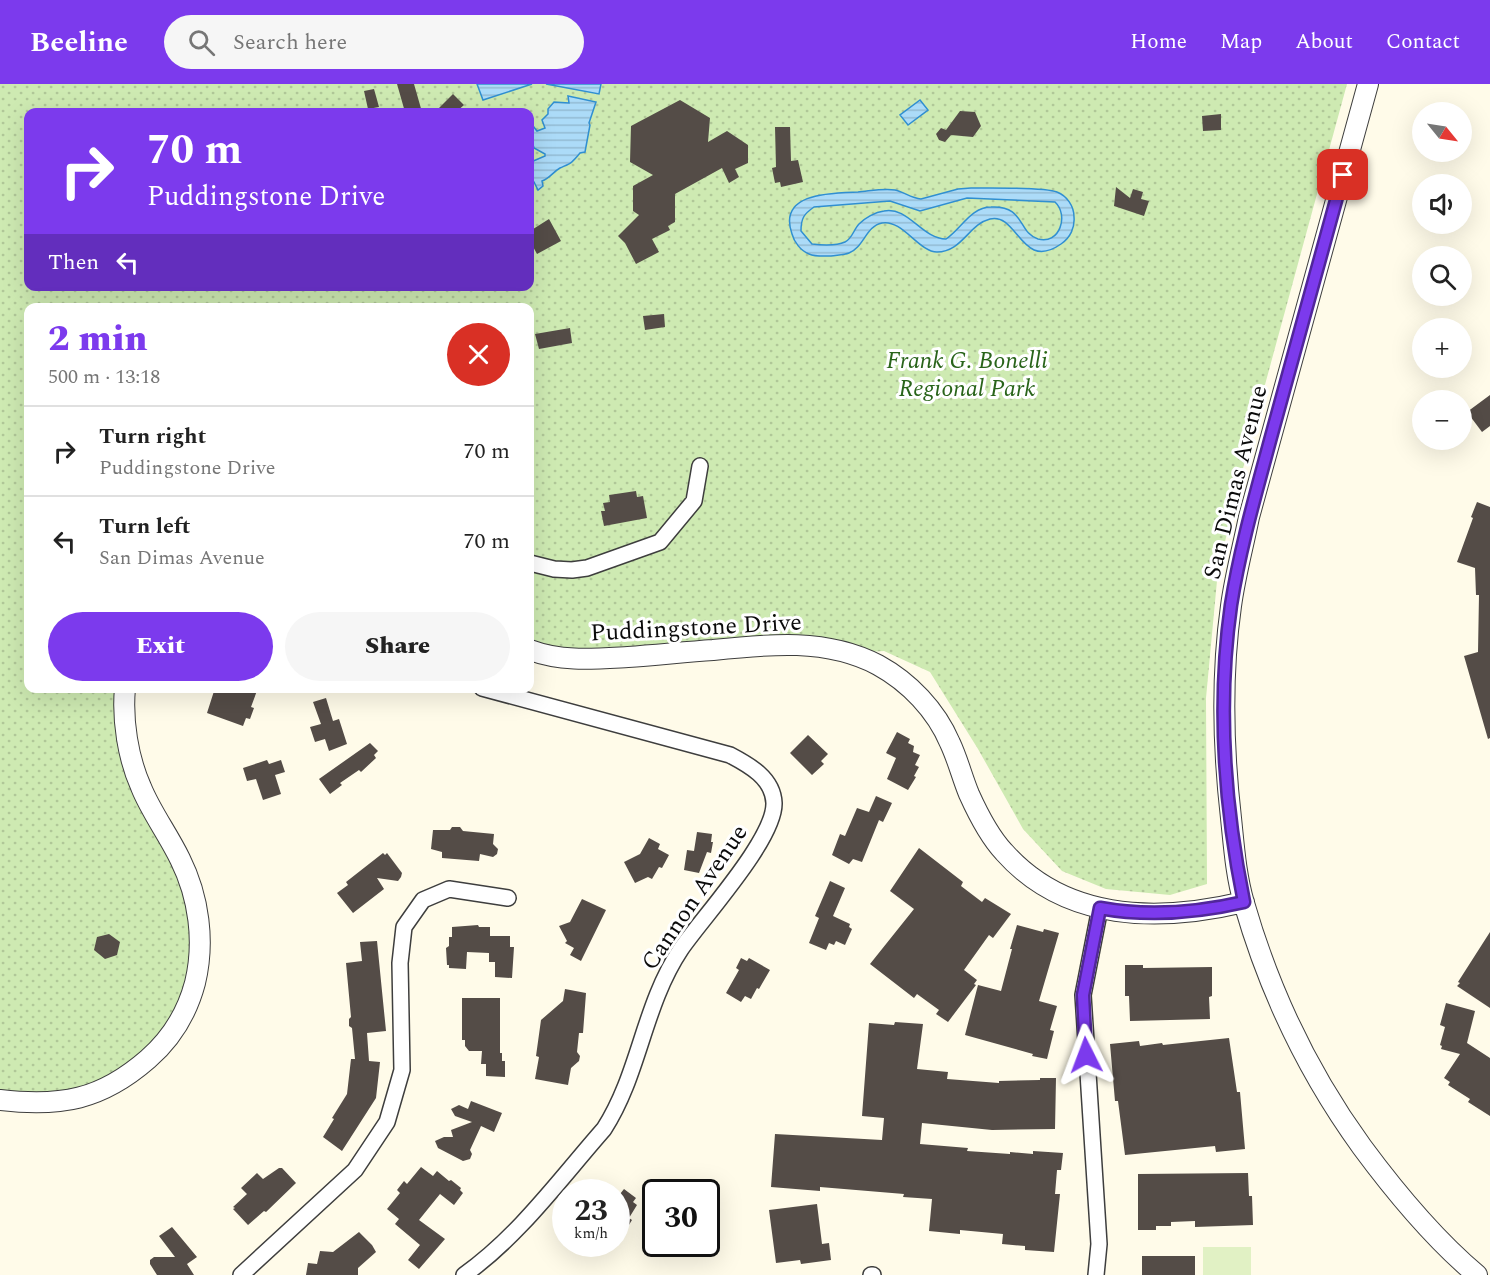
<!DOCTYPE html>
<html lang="en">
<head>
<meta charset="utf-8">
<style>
	body { margin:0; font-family:Spectral,serif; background:#f6f6f6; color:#222; height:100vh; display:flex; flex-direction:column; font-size:22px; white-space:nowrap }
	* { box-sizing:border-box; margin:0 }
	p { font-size:20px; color:#767676 }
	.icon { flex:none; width:33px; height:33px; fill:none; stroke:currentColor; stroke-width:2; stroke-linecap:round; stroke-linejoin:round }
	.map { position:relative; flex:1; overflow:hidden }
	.details { position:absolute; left:24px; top:219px; width:510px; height:390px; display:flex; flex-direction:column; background:#fff; border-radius:12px; box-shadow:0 6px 24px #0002 }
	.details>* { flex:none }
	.banner { position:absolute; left:24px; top:24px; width:510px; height:183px; border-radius:12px; box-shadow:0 6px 24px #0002; background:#7c3aed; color:#fff; overflow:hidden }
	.needle { width:39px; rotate:120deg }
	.controls { position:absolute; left:1412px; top:18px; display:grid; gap:12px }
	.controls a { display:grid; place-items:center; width:60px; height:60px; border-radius:50%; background:#fff; box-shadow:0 6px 24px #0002; font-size:30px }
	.speed { position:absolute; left:552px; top:1095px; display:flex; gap:12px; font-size:30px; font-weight:700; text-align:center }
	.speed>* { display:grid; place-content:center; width:78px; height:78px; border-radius:50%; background:#fff; box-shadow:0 6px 24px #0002; line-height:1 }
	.speed small { font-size:15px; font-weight:400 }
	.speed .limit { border:3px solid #111; border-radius:9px; background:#fff; color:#111 }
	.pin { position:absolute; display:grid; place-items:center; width:51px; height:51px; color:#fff; margin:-26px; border-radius:12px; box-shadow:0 3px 9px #0006 }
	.me { position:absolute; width:66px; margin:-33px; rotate:357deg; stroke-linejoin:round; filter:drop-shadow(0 0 4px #0008) }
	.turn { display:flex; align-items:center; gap:21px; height:126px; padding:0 24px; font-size:27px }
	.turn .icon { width:78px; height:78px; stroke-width:2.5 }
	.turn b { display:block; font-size:42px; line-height:51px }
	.then { display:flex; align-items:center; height:57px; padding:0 24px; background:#0003; gap:12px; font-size:22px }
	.round { display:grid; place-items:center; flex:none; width:63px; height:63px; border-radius:32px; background:#f6f6f6 }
	.head { display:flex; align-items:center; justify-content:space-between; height:102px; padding:0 24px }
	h1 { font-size:36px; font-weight:800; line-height:45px; color:#7c3aed }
	.primary-button { display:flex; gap:12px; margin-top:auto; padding:12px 24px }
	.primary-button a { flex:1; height:69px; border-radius:36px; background:#7c3aed; color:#fff; font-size:24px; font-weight:800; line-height:69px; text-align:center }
	.primary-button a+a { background:#f6f6f6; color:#222 }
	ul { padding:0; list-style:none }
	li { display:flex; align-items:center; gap:18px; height:90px; padding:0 24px; border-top:2px solid #e0e0e0 }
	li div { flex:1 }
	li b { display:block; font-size:22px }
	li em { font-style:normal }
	header { display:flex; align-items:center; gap:36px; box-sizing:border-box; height:84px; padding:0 30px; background:#7c3aed; color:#fff }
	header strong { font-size:28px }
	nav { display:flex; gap:33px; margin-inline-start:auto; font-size:21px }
	.search { width:420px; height:54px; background:#f6f6f6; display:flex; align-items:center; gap:15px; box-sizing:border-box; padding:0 21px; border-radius:33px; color:#767676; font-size:22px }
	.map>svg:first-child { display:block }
</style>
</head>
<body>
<header>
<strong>Beeline</strong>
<div class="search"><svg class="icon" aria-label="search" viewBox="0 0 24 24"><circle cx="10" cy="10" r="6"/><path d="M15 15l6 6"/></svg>Search here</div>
<nav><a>Home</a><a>Map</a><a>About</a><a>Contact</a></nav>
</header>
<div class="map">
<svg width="1490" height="1191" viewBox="0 0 1490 1191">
	<defs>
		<pattern id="park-dots" width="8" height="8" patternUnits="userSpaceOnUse" patternTransform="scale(1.5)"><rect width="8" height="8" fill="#ceeab2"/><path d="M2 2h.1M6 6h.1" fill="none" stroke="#b0c798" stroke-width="1.8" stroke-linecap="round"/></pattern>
		<pattern id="water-rules" width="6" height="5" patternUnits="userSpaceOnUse" patternTransform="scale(1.5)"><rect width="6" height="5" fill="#acdbf8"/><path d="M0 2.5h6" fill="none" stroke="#93bbd3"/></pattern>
	</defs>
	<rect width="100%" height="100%" fill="#fffbe9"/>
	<path fill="url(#park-dots)" fill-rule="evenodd" d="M0,0H1347L1251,352L1218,486L1206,614L1207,800L1170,811L1106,805L1062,787L1023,745L978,665L930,588L884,567L851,569L667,570L530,566V224H28V604L125,605L128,660L181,776L200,859L173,948L90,1012L0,1016ZM28,28H530V202H28Z"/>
	<path fill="#e1f1c4" d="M1203,1163H1251V1191H1203Z"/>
	<path fill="url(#water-rules)" stroke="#308fd1" stroke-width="1.5" fill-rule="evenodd" d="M477,0H532L483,16Z
		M546,0H601L599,10Z
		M568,12L596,18L589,39L590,41L585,68L580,69C571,80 571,79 560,84C553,88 550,94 542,97L543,102L538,106L534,98H530V86L533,84L531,78L545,72V70L534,64L530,51V43L533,42L537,47L545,44L542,36L548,30V25L554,18L569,19Z
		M920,16L928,26L908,41L900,31Z
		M971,104C988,104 1046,103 1057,108C1067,112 1074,122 1074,133C1075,144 1070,154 1061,160C1021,188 1018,128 990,135C969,140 962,168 937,168C919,168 902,135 882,139C866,142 864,163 849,169C844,171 837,171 831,172C824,172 816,173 809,170C801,167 794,158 792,150C777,108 833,109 858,108C870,107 884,104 895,106C904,108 911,114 921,115L958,105ZM967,114L1055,118C1069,131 1060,161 1038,155C1018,149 1025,121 991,123C971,123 961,145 946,155C922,155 908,122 884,127C875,128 865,134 859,140C854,145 852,155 845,158C836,162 821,161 812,160L801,147C801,134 804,130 814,123L890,117L920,127Z"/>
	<path fill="#544c47" d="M397,0H414L422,28H405Z
		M374,5L379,23L368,25L364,7Z
		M453,10L464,21L456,28H435Z
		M680,16L710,34L708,58L727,47L748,61V79L735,85L739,93L729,99L722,84L675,110V138L668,142L670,146L652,155L659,168L636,180L625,159L618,152L639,131L633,127V102L653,91L630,78L631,42Z
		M960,27L975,28L981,42L973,53L951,51L945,58L939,56L936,50L941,44L946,46Z
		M1221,30V46L1203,47L1202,32Z
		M775,43H790L791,77L798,76L803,98L781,103L780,98L775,99L772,84L776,83Z
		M1116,103L1130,114L1133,105L1143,108L1141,115L1149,117L1144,132L1114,122Z
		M549,135L561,157L537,170L530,157V147Z
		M664,230L665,243L645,246L643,232Z
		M570,244L572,259L539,265L535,250Z
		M1490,311V342L1482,348L1467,328Z
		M636,407L637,413L643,412L647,434L604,442L601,427H605L603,419L610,418L609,411Z
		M1477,418L1490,423V654L1488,655L1464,572L1478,568L1479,511H1476L1475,484L1457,478L1473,434L1471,433Z
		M215,604H258L251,623L254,624L250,635L246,634L243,642L207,629Z
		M326,614L333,637L339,635L347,660L329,667L325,655L315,658L310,643L321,640L313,618Z
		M897,648L910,655L908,659L914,662L913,668L920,671L915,681L919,683L914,692L916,693L908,706L887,695L896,674L886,669Z
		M808,651L828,670L821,677L824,680L812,691L790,669Z
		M370,659L378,667L374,671L376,674L361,688L359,686L340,699L342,701L330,710L319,695Z
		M267,676L269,680L281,676L285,688L275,691L281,710L263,716L256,695L247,697L243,684Z
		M876,712L892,719L883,738L879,736L862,778L853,775L849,780L832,771L840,750L845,752L857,724L869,728Z
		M452,743H460L463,747L494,750L493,760L498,765L497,770L493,773L480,770L479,777L442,774V768L431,765L433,746H450Z
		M697,748L712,750L711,758H713L711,769L707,768L699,789L684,786L687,766L694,767Z
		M649,754L660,760L658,765L669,771L662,784L659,783L652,795L648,793L635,799L624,778L640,770Z
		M919,764L963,798L961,802L982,818L985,814L1011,830L993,854L989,851L964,886L977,896L974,900L976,901L948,938L936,930L939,926L917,910L914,914L870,880L914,825L890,807Z
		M383,769L385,771L387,769L402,789L401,793L398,797L377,794L384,805L353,829L337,809L348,801L346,798Z
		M830,797L845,804L833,832L850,840L849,843L852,845L845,861L836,857L834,861L829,859L826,866L809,859L819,834L815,832Z
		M582,815L606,826L581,877L570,871L574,864L565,859L567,857L559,842L570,838Z
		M478,841L479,843H490V852H510V863H514L512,894L495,893V878H489V869L467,868L466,885L449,884V881H447L446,864L449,862V853H452V843Z
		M1017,841L1043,848L1044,845L1059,849L1039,917L1057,922L1050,946L1054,947L1047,975L1032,972L1033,970L965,951L978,901L1001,907L1012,865H1010Z
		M1490,848V924L1457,902L1460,899L1458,898Z
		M109,850L120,858L117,871L105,875L94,866L97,853Z
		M377,857L386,947L367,949L369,977L380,978L376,1014L342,1067L323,1053L334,1035L332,1034L347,1010L351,975H355L352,944L349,942V935L351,933L346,879L362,877L360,858Z
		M741,874L747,877L749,874L770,886L759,905L757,904L751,915L745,912L741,918L726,909L739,886L736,884Z
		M1125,881H1143V884L1212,883V912L1209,913L1210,935L1130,937L1129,912H1125Z
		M565,905L586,909L583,949H579L577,968L580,972L579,977L571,984L568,1001L535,995L539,973L536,972L541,936L563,917Z
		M462,914H500V969H502V977H505V993L486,992V980H481L482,967H469L465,962V956H462Z
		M1446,919L1475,927L1467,959L1490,974V1032L1468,1018L1470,1015L1448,1001L1450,998L1444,994L1460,970L1441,965L1442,962L1440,961L1445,943L1440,941Z
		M895,938L923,940L917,985L948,988L947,995L999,999V997L1040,996V994H1056L1055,1045L992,1046L922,1039L920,1060L968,1064L967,1067L1010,1070V1068L1033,1070V1067L1063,1069L1061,1086H1057L1055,1110H1060L1054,1168L1025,1166V1162L1002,1160L1003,1150L960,1146V1150L929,1147L932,1115L903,1113L904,1110L820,1103V1107L771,1103L775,1050L882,1056L884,1034L862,1032L869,939L894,941Z
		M1229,954L1237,1008H1240L1245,1065L1216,1068L1215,1062L1125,1071L1118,1017H1115L1110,960L1139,957L1140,962L1162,959L1163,961Z
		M471,1017L502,1029L494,1048L481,1042L470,1066L472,1070L470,1075L463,1077L438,1064L435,1057L444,1053H453L451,1046L472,1038L455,1032L451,1025L459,1021L468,1025Z
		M421,1083L433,1092L437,1087L449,1097L451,1096L461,1104L460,1106L463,1109L454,1121L440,1110L419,1136L445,1155L419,1185L408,1176L420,1161L395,1140L399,1135L387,1125L400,1109L397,1106L404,1097L407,1100Z
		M279,1084H282L296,1099L266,1128L264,1127L248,1141L233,1125L235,1124L233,1123L247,1110L241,1104L257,1089L263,1095Z
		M1248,1089L1249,1112H1252L1253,1141L1195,1143V1137L1171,1138V1142H1156V1146H1138V1090Z
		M624,1105L636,1114L633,1118L637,1121L629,1134L632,1136L616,1162V1115Z
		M817,1120L822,1160L829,1159L831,1176L801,1180L800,1176L776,1179L769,1126Z
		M172,1143L197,1173L187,1180L194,1191H157L150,1180V1176L154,1173H175L159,1152Z
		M359,1148L372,1161L376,1168L358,1184V1191H306L308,1179L317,1180L320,1167L333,1168Z
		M1142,1172H1195V1191H1142Z"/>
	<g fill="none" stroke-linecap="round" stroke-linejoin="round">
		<g stroke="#3e3e3e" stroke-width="18">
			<path id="minor" d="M530,479L554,485L572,486L587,484L660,458L694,417L700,382
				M241,1191L355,1086L387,1038L402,986L400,879L404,843L423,816L449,805L508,814
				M464,1191C519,1152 560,1095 604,1045C640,989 643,922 681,865C703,833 775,755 774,719C773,694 749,681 730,671L482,604
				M871,1191H873
				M1096,1191L1099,1160L1083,911L1100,824"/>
		</g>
		<g stroke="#3e3e3e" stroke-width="22">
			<path id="tertiary" d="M1368,0L1249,433C1243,463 1235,492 1231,522C1221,593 1223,664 1231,734C1234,763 1236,792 1244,819C1269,906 1309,990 1362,1063C1396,1109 1433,1154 1477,1191
				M530,566C562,578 593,575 628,573C656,571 685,568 713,566C769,560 827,554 878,581C909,598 936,626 950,659C958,676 962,693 969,710C978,730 989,752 1004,768C1066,838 1160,838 1244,818
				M0,1016C61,1023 101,1016 148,975C171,955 187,929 195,899C205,858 199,813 180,775C168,750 151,728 141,703C128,674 122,636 125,604"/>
		</g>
		<use href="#minor" stroke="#fff" stroke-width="15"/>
		<use href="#tertiary" stroke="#fff" stroke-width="20"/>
	</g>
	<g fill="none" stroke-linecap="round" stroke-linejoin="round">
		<g stroke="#51269a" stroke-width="15">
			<path id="route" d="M1086,971L1083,911L1100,824C1149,833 1196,829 1244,818C1224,720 1217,619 1231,521C1240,464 1256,409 1271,353C1295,266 1319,179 1343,91"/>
		</g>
		<use href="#route" stroke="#7c3aed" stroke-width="10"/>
	</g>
	<g text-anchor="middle" stroke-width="6" stroke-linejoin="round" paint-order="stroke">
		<g font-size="24" font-style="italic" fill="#29641a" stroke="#fff">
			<text x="967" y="284">Frank G. Bonelli<tspan x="967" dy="28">Regional Park</tspan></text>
		</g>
		<g font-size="24" fill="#0b0b0b" stroke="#fff">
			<text transform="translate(1235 398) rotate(-76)" y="8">San Dimas Avenue</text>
			<text transform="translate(696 543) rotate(-3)" y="8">Puddingstone Drive</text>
			<text transform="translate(694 813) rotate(-56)" y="8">Cannon Avenue</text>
		</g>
	</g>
</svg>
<div class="controls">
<a><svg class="needle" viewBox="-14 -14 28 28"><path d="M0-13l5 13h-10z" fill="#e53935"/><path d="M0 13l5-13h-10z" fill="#767676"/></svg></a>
<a><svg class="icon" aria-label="sound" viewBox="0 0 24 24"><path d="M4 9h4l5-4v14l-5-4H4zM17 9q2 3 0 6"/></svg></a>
<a><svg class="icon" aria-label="search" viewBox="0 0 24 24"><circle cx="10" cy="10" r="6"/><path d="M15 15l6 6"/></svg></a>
<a>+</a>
<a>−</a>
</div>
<div class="speed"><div>23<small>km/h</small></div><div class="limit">30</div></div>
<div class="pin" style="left:1343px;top:91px;background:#d93025"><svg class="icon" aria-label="arrive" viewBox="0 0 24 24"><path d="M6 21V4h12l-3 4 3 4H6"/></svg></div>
<svg class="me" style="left:1086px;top:971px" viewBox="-20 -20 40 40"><path d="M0-17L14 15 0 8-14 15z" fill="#7c3aed" stroke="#fff" stroke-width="4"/></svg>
<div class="banner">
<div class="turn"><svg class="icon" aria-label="right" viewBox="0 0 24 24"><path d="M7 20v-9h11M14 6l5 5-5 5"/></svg><div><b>70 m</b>Puddingstone Drive</div></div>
<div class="then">Then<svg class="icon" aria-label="left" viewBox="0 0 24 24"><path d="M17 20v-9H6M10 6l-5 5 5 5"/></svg></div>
</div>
<section class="details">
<div class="head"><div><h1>2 min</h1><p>500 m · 13:18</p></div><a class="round" style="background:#d93025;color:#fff"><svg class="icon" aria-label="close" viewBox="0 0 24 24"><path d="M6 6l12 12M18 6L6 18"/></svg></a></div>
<ul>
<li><svg class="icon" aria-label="right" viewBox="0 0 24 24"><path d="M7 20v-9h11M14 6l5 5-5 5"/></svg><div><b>Turn right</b><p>Puddingstone Drive</p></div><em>70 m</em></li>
<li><svg class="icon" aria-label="left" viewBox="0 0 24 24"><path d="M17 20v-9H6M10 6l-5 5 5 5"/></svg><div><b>Turn left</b><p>San Dimas Avenue</p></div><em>70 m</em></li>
</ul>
<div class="primary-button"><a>Exit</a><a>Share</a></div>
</section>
</div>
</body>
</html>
